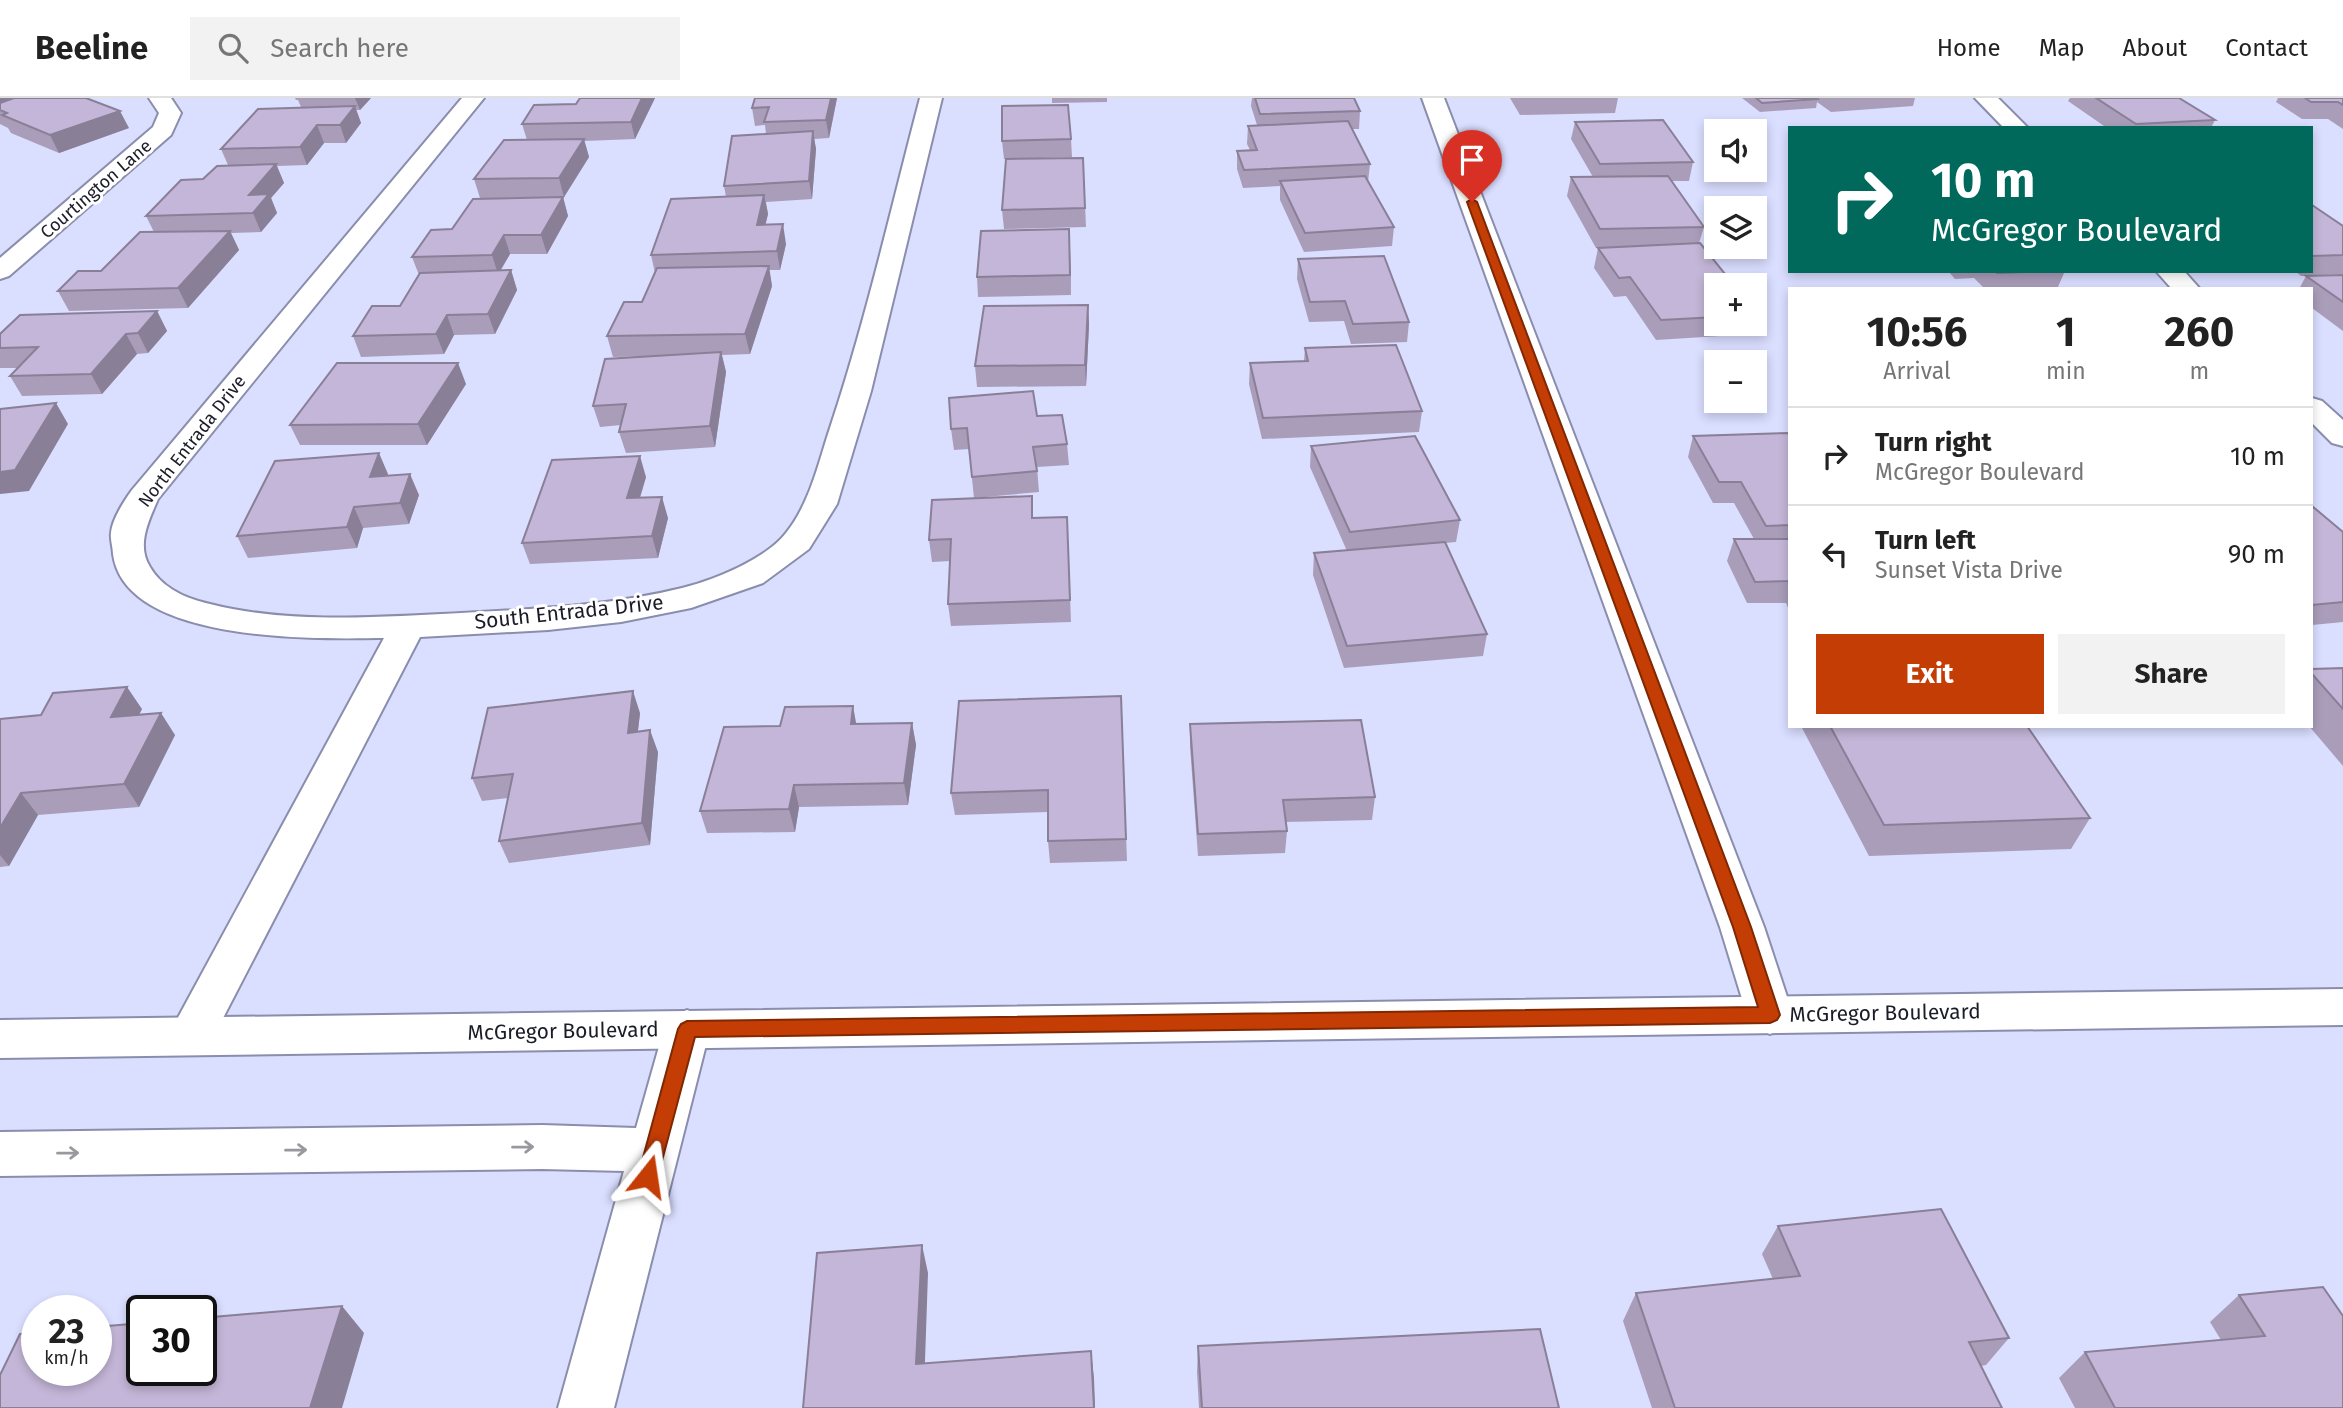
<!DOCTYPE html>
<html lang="en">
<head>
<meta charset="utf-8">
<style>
	body { margin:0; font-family:"Fira Sans",sans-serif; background:#f2f2f2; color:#222; height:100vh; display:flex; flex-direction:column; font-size:26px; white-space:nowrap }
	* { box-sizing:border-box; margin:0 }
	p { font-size:23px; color:#767676 }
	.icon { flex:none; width:38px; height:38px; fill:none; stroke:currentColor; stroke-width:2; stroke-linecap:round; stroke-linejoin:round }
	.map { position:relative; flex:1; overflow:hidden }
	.sheet { position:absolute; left:1788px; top:189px; width:525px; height:441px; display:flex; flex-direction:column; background:#fff; border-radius:0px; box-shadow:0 4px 10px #0003 }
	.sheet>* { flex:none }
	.guide { position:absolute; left:1788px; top:28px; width:525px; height:147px; border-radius:0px; box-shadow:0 4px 10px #0003; background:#00695c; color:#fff; overflow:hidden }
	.tools { position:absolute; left:1704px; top:21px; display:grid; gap:14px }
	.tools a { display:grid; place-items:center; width:63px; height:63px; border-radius:0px; background:#fff; box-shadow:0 4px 10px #0003; font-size:35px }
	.speed { position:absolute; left:21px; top:1197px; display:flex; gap:14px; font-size:35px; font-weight:700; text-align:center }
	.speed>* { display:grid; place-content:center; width:91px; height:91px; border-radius:50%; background:#fff; box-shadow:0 4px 10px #0003; line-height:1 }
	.speed small { font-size:18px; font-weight:400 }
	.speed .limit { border:4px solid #111; border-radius:10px; background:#fff; color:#111 }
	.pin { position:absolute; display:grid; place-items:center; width:60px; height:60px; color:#fff; margin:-72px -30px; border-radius:50% 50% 50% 0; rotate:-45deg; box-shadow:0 0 7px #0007 }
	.pin .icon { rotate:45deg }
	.me { position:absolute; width:77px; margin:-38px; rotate:15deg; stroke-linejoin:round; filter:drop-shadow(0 0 5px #0008) }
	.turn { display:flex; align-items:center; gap:24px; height:147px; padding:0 28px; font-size:32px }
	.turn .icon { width:91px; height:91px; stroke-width:2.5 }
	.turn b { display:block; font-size:49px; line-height:60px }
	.eta { display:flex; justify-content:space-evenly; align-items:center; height:119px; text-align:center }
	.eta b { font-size:42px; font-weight:700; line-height:49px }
	.primary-button { display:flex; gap:14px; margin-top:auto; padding:14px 28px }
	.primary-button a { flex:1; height:80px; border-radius:0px; background:#c43d05; color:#fff; font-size:28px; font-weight:700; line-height:80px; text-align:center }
	.primary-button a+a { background:#f2f2f2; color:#222 }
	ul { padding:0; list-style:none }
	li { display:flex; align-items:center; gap:21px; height:98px; padding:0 28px; border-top:2px solid #e0e0e0 }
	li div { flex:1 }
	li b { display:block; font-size:26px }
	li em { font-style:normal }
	header { display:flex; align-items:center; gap:42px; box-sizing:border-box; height:98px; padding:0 35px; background:#fff; border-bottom:2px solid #e0e0e0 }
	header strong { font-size:33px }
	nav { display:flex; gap:38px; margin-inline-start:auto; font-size:24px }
	.search { width:490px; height:63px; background:#f2f2f2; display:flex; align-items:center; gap:18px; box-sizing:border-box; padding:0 24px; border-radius:0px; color:#767676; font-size:26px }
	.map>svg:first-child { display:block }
</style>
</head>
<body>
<header>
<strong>Beeline</strong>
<div class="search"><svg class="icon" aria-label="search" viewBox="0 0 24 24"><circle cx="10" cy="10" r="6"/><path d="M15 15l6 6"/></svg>Search here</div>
<nav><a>Home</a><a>Map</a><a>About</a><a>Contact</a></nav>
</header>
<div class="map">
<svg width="2343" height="1310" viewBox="0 0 2343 1310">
	<rect width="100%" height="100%" fill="#dadeff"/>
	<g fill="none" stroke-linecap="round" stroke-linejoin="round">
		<g stroke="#8a8dac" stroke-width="4">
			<path id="minor" d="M149,0H171L181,15L171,37L9,178L0,181V160L153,29L159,15Z
				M462,0H484L158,401C149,422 136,447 150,469C162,490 187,501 210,506C288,526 381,519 461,515C535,511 609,508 682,490C714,482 766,461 786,435C810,405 818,366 830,330C866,222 891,110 920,0H942L871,293L837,406L809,451L763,485L691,510L621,524L548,532L420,539L207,951L191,957L175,951L168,938L384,540C318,541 125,546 113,456C113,450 110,441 111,435C112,422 124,403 132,392Z
				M1422,0H1444L1764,829L1793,917L1786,930L1770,936L1754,930L1747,917L1720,829Z
				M1975,0H1998L2028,30H2004Z
				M2156,173H2184L2200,191H2172Z
				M2312,300L2322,303L2343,322V348L2332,345L2312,325Z
				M687,912L703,918L710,931L614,1310H558L624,1073L542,1071L0,1078V1034L542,1027L636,1030L664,931L671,918Z"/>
		</g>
		<g stroke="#8a8dac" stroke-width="4">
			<path id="major" d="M2343,891V927L0,960V922Z"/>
		</g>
		<use href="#minor" fill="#fff" fill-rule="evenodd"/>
		<use href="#major" fill="#fff" fill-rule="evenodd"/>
	</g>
	<path fill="#a99dba" d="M0,0L129,30L59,55L11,35L8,30L0,26Z
		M295,0H371L360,12H356L361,25L346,45H324L307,67L277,68L284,85L271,100L277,115L261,134L231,135L239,152L188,210L69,213L58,193L101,173L154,134L146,118L203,81L228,67L221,51L301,9L298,2H296Z
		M580,0H655L635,41L584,43L589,59L564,99L480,100L474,81L527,42L522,26L576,6Z
		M755,0H837L829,40L814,41L816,51L812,101L766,104L768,116L765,127L786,146L780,172H769L772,188L750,256L722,257L726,274L715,349L626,355L619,334L621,327L600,329L593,308L659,258L613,259L607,238L642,204L655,175L651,157L726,99L724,88L766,36L765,27L755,28L752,10Z
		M1052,0H1107V4L1052,5Z
		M1252,0H1354L1360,13L1359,31H1352L1370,66L1368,84L1394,129L1392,148L1304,154L1280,102V88L1243,90L1237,71V53L1250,52L1247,46L1248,28L1257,27L1251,8Z
		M1510,0H1618L1615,15L1520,17Z
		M1742,0H1915L1913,8L1831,14L1817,4L1816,10L1760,14Z
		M2070,0H2179L2215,22L2211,30H2107L2068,3Z
		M2278,0H2343V31L2328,21H2302L2276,4Z
		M1575,24L1693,64L1689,83H1672L1704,129L1699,145L1717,187V226H1755V213L1758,216L1752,236L1656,242L1626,198L1614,199L1594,170L1598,150H1612H1596L1567,98L1571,79H1593L1571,41Z
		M1071,41L1072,59L1004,61L1002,43Z
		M1083,60L1086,129L1004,131L1002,112Z
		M563,99L568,118L547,156H510L501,172H511L517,192L495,236L454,237L444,256L361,259L353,238L400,208L419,177L412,159L452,131Z
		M2312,107L2343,128V176L2301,178L2295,173H2312Z
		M1069,131L1071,197L978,199L977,179Z
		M1298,161L1409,224L1407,244L1351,246L1344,223L1309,224L1297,181Z
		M1948,173H2065L2057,191H1985L1974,180L1955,181Z
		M2343,177V233L2312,210V191H2299L2306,178Z
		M1088,207L1089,227L1086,288L977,289L975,268Z
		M157,213L167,233L148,255L137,256L102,296L22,298L10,278L18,270H0V236Z
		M1305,250L1422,313L1419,334L1262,341L1249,286L1250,265L1304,263Z
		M466,286L427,347H300L290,327Z
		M1037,318L1067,346L1069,367L1037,369L1039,394L974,400L969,351L954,352L951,331Z
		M1790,335V514L1786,505H1747L1727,463L1734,441H1754L1734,405H1713L1688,359L1693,338Z
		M1311,348L1460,422L1456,444L1445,445L1487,536L1483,558L1344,570L1313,477L1314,455L1347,453L1310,369Z
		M388,376L387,378L419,397L409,426L363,430L357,450L248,460L237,438Z
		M646,379L640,400L668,420L658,460L530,466L522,445Z
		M2312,408L2343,434V524L2312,527Z
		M1067,419L1071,524L951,528L948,506L950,463L932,464L929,442L1034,420Z
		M2343,570V668L2309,628H2312V571Z
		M1121,598L1127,763L1050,765L1048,743V714L955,717L951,695Z
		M142,611L139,617L175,637L139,709L38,717L9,768L0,769V621Z
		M640,615L638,633L658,654L650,747L509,765L499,743L508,700L482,703L472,680Z
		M856,625H912L916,647L908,707L799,709L795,734L707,735L700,713Z
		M1190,626L1375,699L1372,722L1285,724L1287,733L1285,755L1198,758L1190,648Z
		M1801,628H2027L2090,720L2071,751L1869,758Z
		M1778,1128L2009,1240L1986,1267L1981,1268L2002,1310H1652L1623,1223L1636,1195L1773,1181L1762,1156Z
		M2239,1197L2343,1310H2075L2059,1280L2085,1254L2221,1242L2210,1224Z
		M1198,1248L1559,1310H1199L1197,1274Z"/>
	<path fill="#897f97" d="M0,0H42L7,15L0,12Z
		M355,0H371L360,12Z
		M642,0H655L635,41L631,24Z
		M831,0H837L829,40L826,22Z
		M355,8L361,25L346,45L340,27Z
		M120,13L129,30L59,55L50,37Z
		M317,27L324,45L307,67L300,49Z
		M813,33L816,51L812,101L809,83Z
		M584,41L589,59L564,99L559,80Z
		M276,66L284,85L271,100L277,115L261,134L253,115L249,97Z
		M764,97L768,116L761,146L757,127Z
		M563,99L568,118L547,156L541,137Z
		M783,126L786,146L780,172L777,153Z
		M1069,131L1070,150L1071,197L1070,177Z
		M230,133L239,152L188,210L178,190Z
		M504,137L510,156L498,176L492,157Z
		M769,168L772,188L750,256L745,236Z
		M511,172L517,192L495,236L488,216Z
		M1088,207L1089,227L1086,288L1085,267Z
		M157,213L167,233L148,255L138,235Z
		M447,217L454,237L444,256L436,236Z
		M126,236L137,256L102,296L91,276Z
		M721,254L726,274L715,349L710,328Z
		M458,265L466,286L427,347L418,326Z
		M56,305L68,326L29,393L0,396V374Z
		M379,355L388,376L379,400L370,379Z
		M640,358L646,379L633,422L627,400Z
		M410,376L419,397L409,426L400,405Z
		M662,399L668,420L658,460L652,438Z
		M354,409L363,430L357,450L347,429Z
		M127,589L142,611L126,641L111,619Z
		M633,593L640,615L635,657L628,635Z
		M853,608L857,630L851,626Z
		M161,615L175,637L139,709L124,686Z
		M912,625L916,647L908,707L904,685Z
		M650,632L658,654L650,747L642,725Z
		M794,687L799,709L795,734L789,711Z
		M21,695L38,717L9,768L0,757V730Z
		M922,1147L928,1175L924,1292L916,1266Z
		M342,1208L364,1235L342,1310H310Z
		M1091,1253L1094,1280L1095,1310H1094Z"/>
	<path fill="#c4b6d8" stroke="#897f97" stroke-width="2" d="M14,0H86L120,13L50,37L2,17L7,15L0,12V5Z
		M580,0H642L631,24L522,26L534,7L576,6Z
		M755,0H831L826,22L764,24L769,9L752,10Z
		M1255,0H1354L1360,13L1260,16Z
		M1756,0H1817L1818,1L1762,5Z
		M2096,0H2179L2215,22L2136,26Z
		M2305,0H2343V7L2338,4H2311Z
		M1068,7L1071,41L1002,43V8Z
		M355,8L340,27H317L300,49L221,51L258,11Z
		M1663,22L1693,64L1600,66L1575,24Z
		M1348,23L1370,66L1244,72L1237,53L1257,52L1248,28Z
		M813,33L809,83L724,88L732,38Z
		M584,41L559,80L474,81L504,42Z
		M1083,60L1085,110L1002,112L1006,61Z
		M276,66L249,97L269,96L253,115L146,118L181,82L203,81L217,68Z
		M1365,78L1394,129L1305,135L1280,83Z
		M1668,78L1704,129L1600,131L1571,79Z
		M764,97L757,127L783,126L777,153L651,157L671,101Z
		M563,99L541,137H504L492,157L412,159L431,132L452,131L473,101Z
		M2312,107L2343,128V157L2312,158Z
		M1069,131L1070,177L977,179L981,133Z
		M230,133L178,190L58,193L78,173H101L140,134Z
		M1700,145L1734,187H1717V219L1661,222L1630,179L1619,180L1598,150Z
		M1384,158L1409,224L1353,226L1345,203L1310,204L1298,161Z
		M769,168L745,236L607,238L624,204H642L657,170Z
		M511,172L488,216L447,217L436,236L353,238L372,208H400L420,175Z
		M1995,173H2051L1997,175Z
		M2343,177V204L2306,178Z
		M1088,207L1085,267L975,268L984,208Z
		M157,213L138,235L126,236L91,276L10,278L38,249L0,250V236L20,217Z
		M1396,247L1422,313L1263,320L1250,265L1308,263L1305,250Z
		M721,254L710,328L619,334L626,306L593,308L605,261Z
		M337,265H458L418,326L290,327Z
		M1033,293L1037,318L1062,317L1067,346L1033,349L1037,373L972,379L967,330L951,331L949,300Z
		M56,305L15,372L0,374V311Z
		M1790,335V427L1766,428L1741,384H1719L1693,338Z
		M1415,338L1460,422L1350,434L1311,348Z
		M379,355L370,379L410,376L400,405L354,409L347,429L237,438L275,363Z
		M640,358L627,400L662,399L652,438L522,445L552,362Z
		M1032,398V420L1067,419L1070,502L948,506L951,441L929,442L932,402Z
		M2312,408L2343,434V504L2312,507Z
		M1734,441H1790V483L1755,484Z
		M1445,444L1487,536L1347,548L1314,455Z
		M2343,570V611L2312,576V571Z
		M127,589L111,619L161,615L124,686L21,695L0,730V621L41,617L53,595Z
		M633,593L628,635L650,632L642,725L499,743L513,676L472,680L488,610Z
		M1121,598L1126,741L1048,743V692L951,695L959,603Z
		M853,608L851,626L912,625L904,685L794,687L789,711L700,713L724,629L780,628L785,609Z
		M1361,622L1375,699L1283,702L1287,733L1198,736L1190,626Z
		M1830,628H2027L2090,720L1884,727Z
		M1941,1111L2009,1240L1969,1244L2002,1310H1675L1636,1195L1800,1178L1778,1128Z
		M922,1147L916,1266L1091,1253L1094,1310H803L817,1155Z
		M2323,1189L2343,1218V1310H2115L2085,1254L2265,1238L2239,1197Z
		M342,1208L310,1310H0V1277L20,1236L37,1234V1272H96V1229L142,1225V1272H201V1220Z
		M1540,1231L1559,1310H1202L1198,1248Z"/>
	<defs><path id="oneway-shaft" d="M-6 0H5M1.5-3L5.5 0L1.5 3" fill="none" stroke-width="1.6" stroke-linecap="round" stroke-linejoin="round" transform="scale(1.75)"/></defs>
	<g stroke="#98999e">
		<use href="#oneway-shaft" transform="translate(523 1049) rotate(-1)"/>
		<use href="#oneway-shaft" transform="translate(296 1052) rotate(-1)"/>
		<use href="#oneway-shaft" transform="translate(68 1055) rotate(-1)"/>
	</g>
	<path fill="#c43d05" stroke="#7f2803" stroke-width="2" d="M1472,101L1477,104L1751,829L1780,917L1777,922L1770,925L695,939L658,1078L655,1084L648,1087L641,1084L638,1078L678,931L681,926L687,923L1758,909L1733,829L1467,104Z"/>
	<g text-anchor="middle" stroke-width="6" stroke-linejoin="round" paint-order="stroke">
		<g font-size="18" fill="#1b1c28" stroke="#fff">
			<text transform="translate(96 91) rotate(-41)" y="6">Courtington Lane</text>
			<text transform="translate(192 343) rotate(-52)" y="6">North Entrada Drive</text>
		</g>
		<g font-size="21" fill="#1b1c28" stroke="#fff">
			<text transform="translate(569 514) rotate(-6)" y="7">South Entrada Drive</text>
			<text transform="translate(1885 915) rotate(-1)" y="7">McGregor Boulevard</text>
			<text transform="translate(563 933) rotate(-1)" y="7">McGregor Boulevard</text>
		</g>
	</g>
</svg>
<div class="tools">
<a><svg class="icon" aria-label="sound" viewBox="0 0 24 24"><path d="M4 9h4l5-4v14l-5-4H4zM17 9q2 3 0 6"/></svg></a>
<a><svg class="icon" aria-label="layers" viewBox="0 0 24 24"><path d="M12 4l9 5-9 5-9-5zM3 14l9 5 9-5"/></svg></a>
<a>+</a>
<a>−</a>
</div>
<div class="speed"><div>23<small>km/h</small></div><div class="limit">30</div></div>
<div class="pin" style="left:1472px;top:104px;background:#d93025"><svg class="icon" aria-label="arrive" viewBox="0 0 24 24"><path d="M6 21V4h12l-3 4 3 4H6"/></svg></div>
<svg class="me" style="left:648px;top:1078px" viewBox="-20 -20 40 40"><path d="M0-17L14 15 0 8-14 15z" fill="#c43d05" stroke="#fff" stroke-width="4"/></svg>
<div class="guide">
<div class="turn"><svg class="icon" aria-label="right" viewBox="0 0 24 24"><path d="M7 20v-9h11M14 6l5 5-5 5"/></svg><div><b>10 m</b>McGregor Boulevard</div></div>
</div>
<section class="sheet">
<div class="eta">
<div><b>10:56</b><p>Arrival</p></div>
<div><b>1</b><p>min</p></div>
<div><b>260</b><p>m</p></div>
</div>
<ul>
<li><svg class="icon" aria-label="right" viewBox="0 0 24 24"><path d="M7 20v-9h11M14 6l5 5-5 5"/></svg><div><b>Turn right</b><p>McGregor Boulevard</p></div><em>10 m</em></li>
<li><svg class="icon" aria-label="left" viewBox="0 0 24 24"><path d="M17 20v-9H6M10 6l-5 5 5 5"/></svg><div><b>Turn left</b><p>Sunset Vista Drive</p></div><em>90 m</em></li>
</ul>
<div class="primary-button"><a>Exit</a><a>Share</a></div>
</section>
</div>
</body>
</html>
